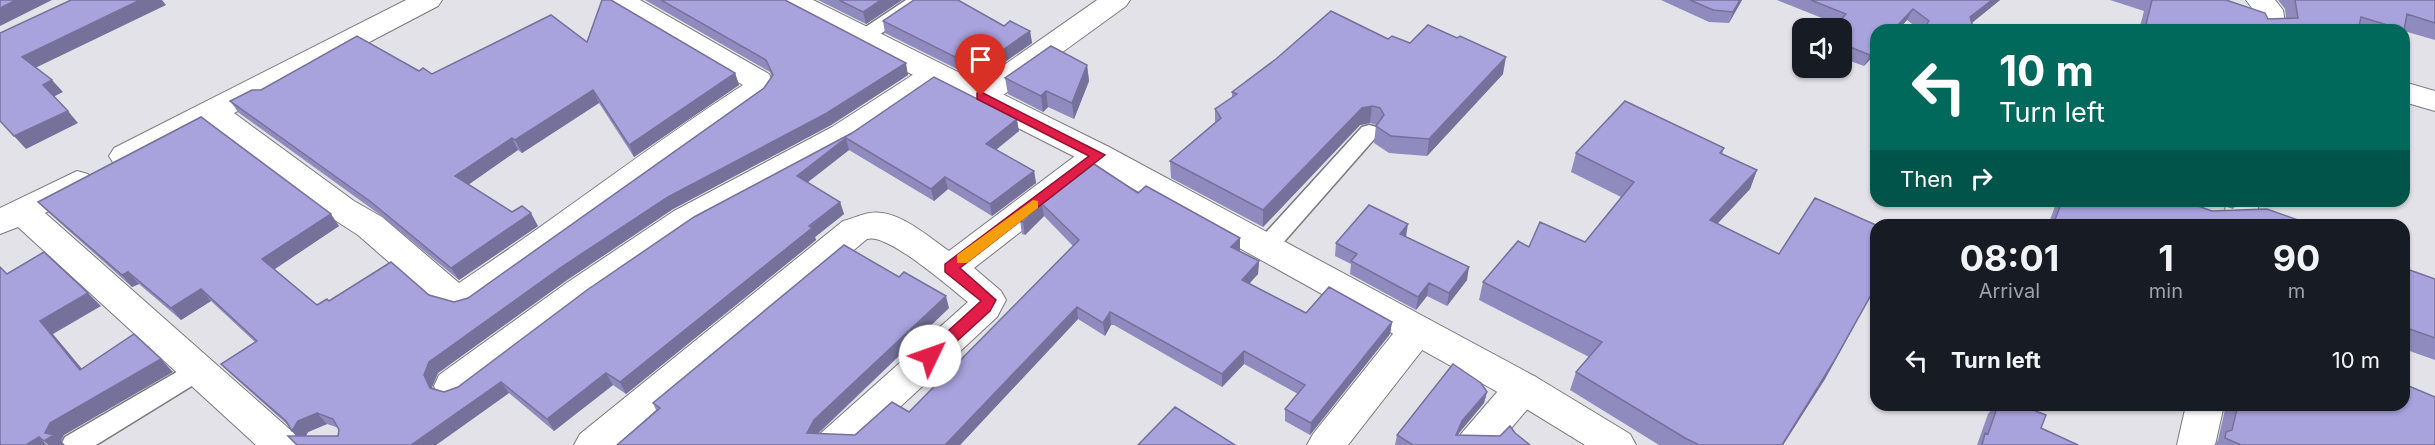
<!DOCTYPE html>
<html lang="en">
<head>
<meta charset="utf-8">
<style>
	body { margin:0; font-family:Inter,sans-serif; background:#242831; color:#f1f3f6; height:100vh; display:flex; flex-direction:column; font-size:22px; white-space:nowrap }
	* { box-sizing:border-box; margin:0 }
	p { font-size:20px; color:#9ea1a6 }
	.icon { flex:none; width:33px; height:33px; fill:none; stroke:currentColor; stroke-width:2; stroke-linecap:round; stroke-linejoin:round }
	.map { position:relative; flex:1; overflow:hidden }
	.side { position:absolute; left:1870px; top:219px; width:540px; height:192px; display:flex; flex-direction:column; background:#171b24; border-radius:18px; box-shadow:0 2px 4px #0004 }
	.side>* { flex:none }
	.guide { position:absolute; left:1870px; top:24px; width:540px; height:183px; border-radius:18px; box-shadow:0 2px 4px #0004; background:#00695c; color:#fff; overflow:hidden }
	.controls { position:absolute; left:1792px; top:18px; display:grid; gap:12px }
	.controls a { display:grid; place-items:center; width:60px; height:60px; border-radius:12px; background:#171b24; box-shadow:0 2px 4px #0004; font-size:30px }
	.pin { position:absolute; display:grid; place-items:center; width:51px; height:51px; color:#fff; margin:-62px -26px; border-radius:50% 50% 50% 0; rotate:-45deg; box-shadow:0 0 6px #0007 }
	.pin .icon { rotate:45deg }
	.me { position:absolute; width:66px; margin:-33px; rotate:48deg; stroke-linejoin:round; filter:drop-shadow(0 0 4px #0008) }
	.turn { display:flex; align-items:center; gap:21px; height:126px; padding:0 30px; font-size:27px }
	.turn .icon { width:78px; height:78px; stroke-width:2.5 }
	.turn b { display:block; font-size:42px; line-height:51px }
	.then { display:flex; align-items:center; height:57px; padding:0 30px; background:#0003; gap:12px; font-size:22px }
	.eta { display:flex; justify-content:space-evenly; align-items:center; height:102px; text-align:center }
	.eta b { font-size:36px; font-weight:700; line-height:42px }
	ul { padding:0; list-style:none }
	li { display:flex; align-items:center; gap:18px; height:78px; padding:0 30px }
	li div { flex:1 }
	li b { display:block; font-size:22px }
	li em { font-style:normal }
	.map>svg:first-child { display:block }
</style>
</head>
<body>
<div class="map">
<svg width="2435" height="445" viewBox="0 0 2435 445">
	<rect width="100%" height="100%" fill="#e2e2e8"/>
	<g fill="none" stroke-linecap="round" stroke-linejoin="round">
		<g stroke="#79797f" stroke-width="3">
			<path id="lane" d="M906,0H929L869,42H855L852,38L855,34Z
				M1369,125L1376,127L1380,132L1376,137L1275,252L1267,254L1259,252L1256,246L1259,240L1362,127Z
				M199,359L208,362L211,369L208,376L96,445H61L65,437Z"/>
		</g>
		<g stroke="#79797f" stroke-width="2">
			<path id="street" d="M406,0H442L438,6L234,113L354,201L382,217L459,283C555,219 646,148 743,85L610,6L606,0H640L769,74L775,86L767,98C666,165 573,240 474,308L462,312L438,305L358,235L330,217L210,125L136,164L125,167L114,164L109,156L114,148Z
				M1097,0H1130L1126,6L992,103L981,106L970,103L966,96L970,89Z
				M2246,0H2275L2283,10L2286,30H2258L2255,12Z
				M935,64L945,67L950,74L945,81L854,143L698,227L592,300L465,397L452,401L439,397L434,386L439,375L568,282L674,211L832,127L925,67Z
				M2404,82L2435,91V111L2404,102Z
				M1098,144L1109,147L1114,155L1109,163L974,268L1001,291L1006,300L997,317L859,445H814L820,434L968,302C950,288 887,232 867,239L620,445H574L580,434L843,221C852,219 861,214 870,213C898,209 927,236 949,251L1087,147Z
				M77,171L88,174L93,182L88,190L45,213L295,434L301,445H256L18,227L0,234V208Z
				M2227,201H2259L2256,225H2222Z
				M1417,316L1430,320L1435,330L1430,340L1348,445H1307L1313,434L1404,320Z
				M1523,373L1536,377L1541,388L1536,399L1497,445H1455L1461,434L1510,377Z
				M2186,405H2224L2215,445H2177Z"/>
		</g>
		<g stroke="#79797f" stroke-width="2">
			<path id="secondary" d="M778,0H813L1109,147L1536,377L1630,434L1636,445H1585L1510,399L1087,163L852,44L782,6Z"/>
		</g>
		<use href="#lane" fill="#fff" fill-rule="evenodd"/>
		<use href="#street" fill="#fff" fill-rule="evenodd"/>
		<use href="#secondary" fill="#fff" fill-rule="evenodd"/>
	</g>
	<path fill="#908bbe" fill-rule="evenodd" d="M645,0H785L908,75L831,125L673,209L567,280L438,373L432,387L433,388L444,392L458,387L852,133L1019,131L996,150L1034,171L1036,183L992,216L948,189L934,201L849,150L807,183L840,202L844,214L815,237L816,240L626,394L613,385L554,431L509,393L436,445H297L296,436L289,426L232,375L221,364L255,342L211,301L181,320L139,284L132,287L49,213L38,202L339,226L274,269L317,305L329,301L429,295L454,302L468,298L764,88L772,77L770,72ZM327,424L339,428V430L338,436H306L308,432Z
		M818,0H902L866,24Z
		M1661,0H1742L1729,23L1709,22Z
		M1777,0H2000L1972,23L1974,30H1920L1907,20L1898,30H1876V53L1864,66L1842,58V28L1837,24Z
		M2110,0H2226L2268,19L2286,18L2285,9L2278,0H2435V40L2404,31V30H2139L2144,11Z
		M883,21L1004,26L1030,31L1032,43L979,80L885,33Z
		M1388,39L1410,43L1503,74L1427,156L1389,153L1374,143L1376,125L1370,123L1360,125L1263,227L1171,178L1170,161L1215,122V109L1232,97V92Z
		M587,42L735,73L739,85L634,157L599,103L522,153L518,150L468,185L512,212L538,226L459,280L379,214L239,113L230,101L261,90L419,71L432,74Z
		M1087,65L1089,81L1074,119L1048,107L1043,112L1008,94L1005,78Z
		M1724,148L1722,154L1757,170L1750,189L1717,224L1779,254L1876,286L1825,379L1783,445H1659L1570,390L1576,372L1589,357L1479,300L1483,282L1529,247L1585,242L1621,197L1571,172L1576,153Z
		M1094,164L1138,193L1239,251L1259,261L1258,274L1249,283L1306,313L1392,322L1390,334L1310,435L1285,421V409L1298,394L1244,364L1222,387L1114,325H1111L1105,336L1078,319L960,445H617L656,410L653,403L949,308L818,434L855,435L909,412L1073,246L1044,216L1025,235L1022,234L1020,221Z
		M2057,201H2184L2212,211L2312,225H2048Z
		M2209,201H2239L2233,209Z
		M1406,237L1467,280L1447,306L1427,296L1416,310L1350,274L1351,264L1335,256L1336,243Z
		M2404,268L2435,279V360L2404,349Z
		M1487,392L1484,403L1459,433L1458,435L1500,436L1515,433L1530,445H1395L1397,435Z
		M1995,405H2020L2041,428L2078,445H1977L1988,414Z
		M2225,405H2404L2435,445H2214L2218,440L2226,405Z"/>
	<path fill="#76719b" d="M16,0H52L0,26V8Z
		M140,0H162L166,5L33,69L22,57Z
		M881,0H902L866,24L863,12Z
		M1740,0H1742L1729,23L1733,12Z
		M1992,0H2000L1964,29L1970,17Z
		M1913,9L1907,20L1898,30H1893Z
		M1030,31L1032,43L979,80L977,68Z
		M1876,47V53L1864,66L1870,55Z
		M1506,57L1503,74L1427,156L1429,139Z
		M906,63L908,75L831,125L673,209L567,280L438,373L432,387L438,399L430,388L424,375L429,362L560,268L668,197Z
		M1087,65L1089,81L1074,119L1072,103Z
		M735,73L739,85L634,157L629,145Z
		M52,80L63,92L53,97L43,85Z
		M593,90L599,103L522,153L515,140Z
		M1046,91L1048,107L1043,112L1041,96Z
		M1372,106L1370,123L1360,125L1263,227V210L1362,108Z
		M68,111L78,123L26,149L14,136Z
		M1017,119L1019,131L988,156L986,144Z
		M512,138L518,150L462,189L455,176Z
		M846,138L849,150L800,188L797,176Z
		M1757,170L1750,189L1703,239L1710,220Z
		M1034,171L1036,183L992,216L990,204Z
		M945,177L948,189L934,201L931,189Z
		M840,202L844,214L815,237L816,240L626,394L620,382Z
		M1042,204L1044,216L1025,235L1023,222Z
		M531,213L538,226L459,280L451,268Z
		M331,214L339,226L272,271L262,259Z
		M1408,224L1406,237L1400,234Z
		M1240,238V251L1231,260V247Z
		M1259,261L1258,274L1242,292V280Z
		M1469,267L1467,280L1447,306L1449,293Z
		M128,272L139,284L132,287L122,275Z
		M1429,283L1427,296L1416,310L1418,297Z
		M1876,286L1825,379L1783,445H1782Z
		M201,289L211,301L181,320L171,308Z
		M88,293L101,306L53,334L93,382L80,370L40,321Z
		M946,296L949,308L819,432L812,445L807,433L814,420Z
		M1077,307L1078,319L960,445H945Z
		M1110,312L1111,325L1105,336L1103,323Z
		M1392,322L1390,334L1310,435L1311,423Z
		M1244,351V364L1222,387V374Z
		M161,359L173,372L64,435L61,441L65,445H48L44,441L45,433L50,423Z
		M606,373L613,385L554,431L547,419Z
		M501,382L509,393L436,445H411Z
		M1487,392L1484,403L1459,433L1454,445L1456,435L1462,421Z
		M317,413L327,424L308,432L302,442L292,431L298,421Z
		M39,437L47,445H26Z"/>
	<path fill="#a8a2dd" stroke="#76719b" stroke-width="1.5" d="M0,0H16L0,8Z
		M71,0H140L22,57L52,80L43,85L68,111L14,136L0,121V33Z
		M602,0H611L735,73L629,145L593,90L515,140L512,138L455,176L512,212L522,206L531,213L451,268L371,202L230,101L252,90H261L357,36L419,71L423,68L432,74L551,15L587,42Z
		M661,0H785L906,63L827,113L668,197L560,268L429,362L424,375L430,388L444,392L458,387L587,290L694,217L852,133L934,77L1017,119L986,144L1034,171L990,204L945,177L931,189L846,138L797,176L840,202L809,226L812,228L620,382L606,373L547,419L501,382L411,445H297L288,436H338L339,430L333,419L317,413L298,421L292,431L286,421L221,364L257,341L201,289L171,308L128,272L122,275L38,202L201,117L331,214L262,259L317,305L327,299L329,301L391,262L429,295L454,302L468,298L764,88L773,75L766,60Z
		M839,0H881L863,12Z
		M914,0H958L1004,26L1010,21L1030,31L977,68L883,21Z
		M1690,0H1740L1733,12L1713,10Z
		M1811,0H1992L1970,17L1974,30H1923L1929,21L1913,9L1893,30H1876V47L1870,55L1842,44V28H1833L1846,14Z
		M2152,0H2226L2265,13L2268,19L2298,18L2295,0H2435V23L2407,14L2404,30L2361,17L2359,26L2356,25L2355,30H2290L2274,25L2273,30H2167L2146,24Z
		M1331,11L1388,39L1392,36L1410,43L1428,25L1457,38L1460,36L1506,57L1429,139L1391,136L1376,126L1384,115L1380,108L1372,106L1362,108L1263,210L1170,161L1221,118L1215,109L1237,94L1232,92L1276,59Z
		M1051,46L1087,65L1072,103L1046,91L1041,96L1005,78Z
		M1625,101L1724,148L1720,153L1757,170L1710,220L1779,254L1815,198L1876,225V286L1834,361L1782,445H1699L1685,438L1576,372L1602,342L1483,282L1518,241L1529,247L1540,222L1585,242L1634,182L1576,153Z
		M1094,164L1138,193L1146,186L1240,238L1231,247L1259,261L1242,280L1306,313L1329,287L1392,322L1311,423L1285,409L1305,385L1244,351L1222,374L1112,313L1110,312L1103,323L1077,307L945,445H617L660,408L653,403L844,245L899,277L904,272L946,296L814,420L807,433L855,435L892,402L909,412L1079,240L1042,204L1023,222L1020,221Z
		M2062,201H2184L2212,211L2267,209L2312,225H2053Z
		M1369,205L1408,224L1400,234L1469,267L1449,293L1429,283L1418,297L1351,261L1357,254L1336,243Z
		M44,252L88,293L40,321L80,370L134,334L161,359L50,423L45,433L54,435L44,441L39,437L26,445H0V267L7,274Z
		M2404,268L2435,279V338L2404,327Z
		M1453,364L1481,383L1487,392L1462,421L1456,435L1500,436L1510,426L1515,433L1530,445H1413L1397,435Z
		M2404,384L2435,397V445H2241L2225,438L2226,432L2232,430L2238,405H2404Z
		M1998,405H2020L2046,415L2041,428L2078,445H1982L1985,433L1988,434Z
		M1175,407L1235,445H1138Z"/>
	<path fill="#e11d48" stroke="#92132f" stroke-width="1.5" d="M981,92L1105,155L960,268L996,300L990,311L935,361H925L923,356L925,352L981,301L945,272V264L1089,156L977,99V93Z"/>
	<path fill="#f59e0b" d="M1033,200L1038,201V208L967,263H957V255Z"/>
</svg>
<div class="controls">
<a><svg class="icon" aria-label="sound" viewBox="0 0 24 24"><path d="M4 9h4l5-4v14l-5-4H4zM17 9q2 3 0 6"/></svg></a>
</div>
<div class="pin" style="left:981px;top:96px;background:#d93025"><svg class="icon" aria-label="arrive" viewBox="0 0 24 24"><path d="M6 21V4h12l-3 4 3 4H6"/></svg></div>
<svg class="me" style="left:930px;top:356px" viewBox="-20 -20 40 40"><circle r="19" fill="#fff"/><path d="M0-13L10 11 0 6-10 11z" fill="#e11d48"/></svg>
<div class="guide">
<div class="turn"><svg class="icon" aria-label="left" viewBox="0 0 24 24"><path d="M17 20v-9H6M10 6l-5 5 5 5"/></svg><div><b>10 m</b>Turn left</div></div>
<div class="then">Then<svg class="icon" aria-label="right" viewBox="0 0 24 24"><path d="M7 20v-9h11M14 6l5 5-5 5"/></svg></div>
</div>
<section class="side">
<div class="eta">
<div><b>08:01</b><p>Arrival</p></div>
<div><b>1</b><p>min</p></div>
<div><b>90</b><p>m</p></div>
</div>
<ul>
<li><svg class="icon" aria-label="left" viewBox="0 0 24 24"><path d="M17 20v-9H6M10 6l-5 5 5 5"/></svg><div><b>Turn left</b></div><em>10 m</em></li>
</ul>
</section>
</div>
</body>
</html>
